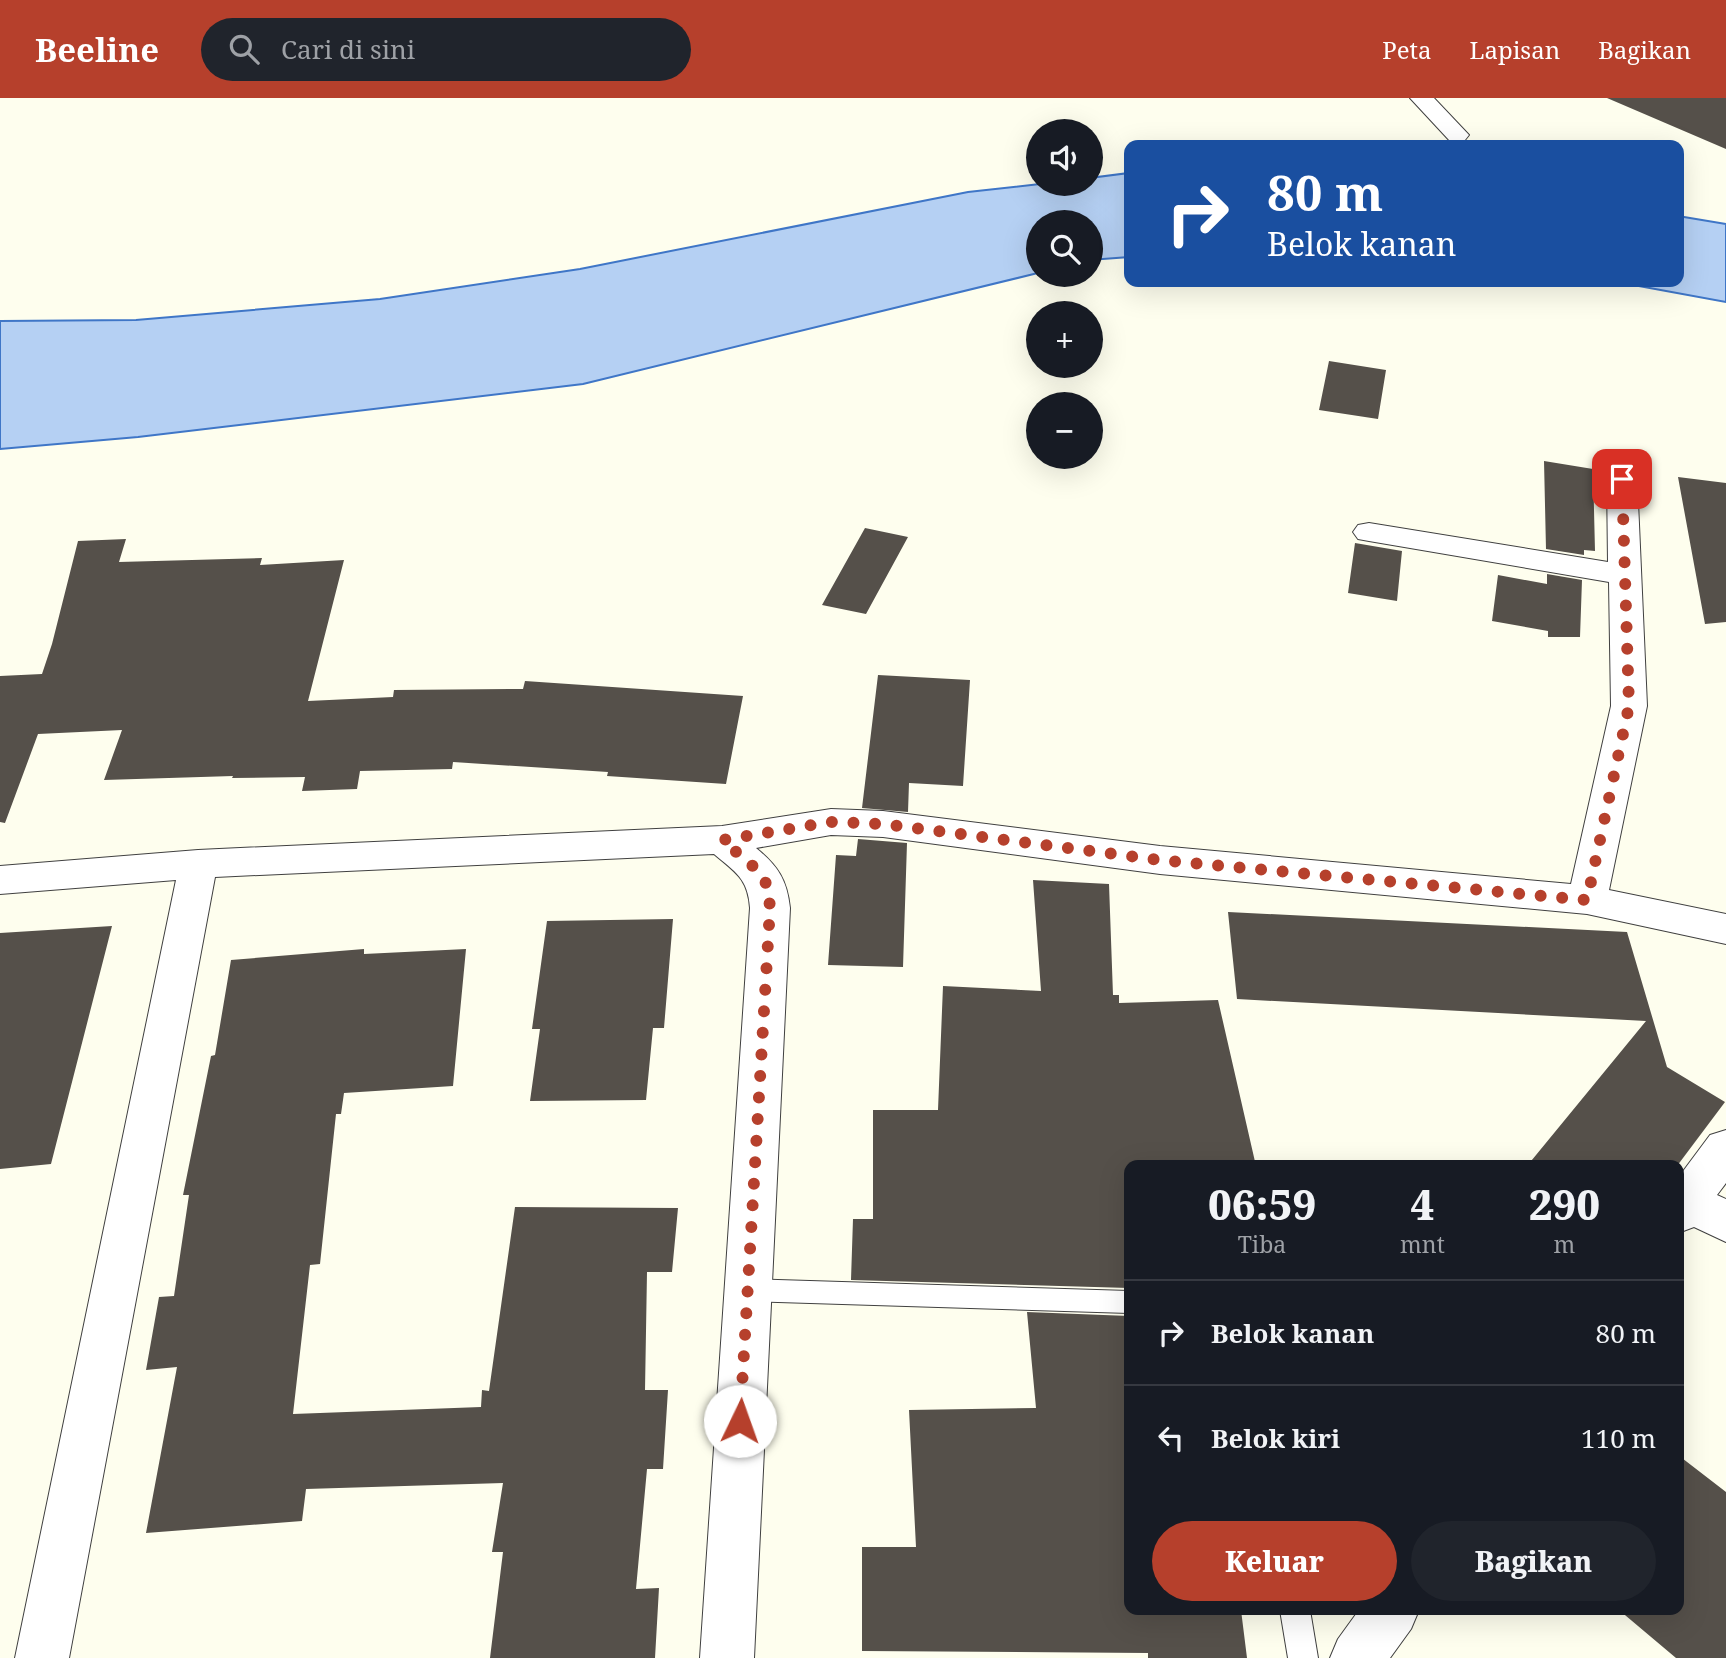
<!DOCTYPE html>
<html lang="id">
<head>
<meta charset="utf-8">
<style>
	body { margin:0; font-family:"Noto Serif",serif; background:#20242c; color:#f1f3f6; height:100vh; display:flex; flex-direction:column; font-size:26px; white-space:nowrap }
	* { box-sizing:border-box; margin:0 }
	p { font-size:23px; color:#9ea1a6 }
	.icon { flex:none; width:38px; height:38px; fill:none; stroke:currentColor; stroke-width:2; stroke-linecap:round; stroke-linejoin:round }
	.map { position:relative; flex:1; overflow:hidden }
	.drawer { position:absolute; left:1124px; top:1062px; width:560px; height:455px; display:flex; flex-direction:column; background:#171b24; border-radius:14px; box-shadow:0 7px 28px #0002 }
	.drawer>* { flex:none }
	.guide { position:absolute; left:1124px; top:42px; width:560px; height:147px; border-radius:14px; box-shadow:0 7px 28px #0002; background:#1a4fa0; color:#fff; overflow:hidden }
	.tools { position:absolute; left:1026px; top:21px; display:grid; gap:14px }
	.tools a { display:grid; place-items:center; width:77px; height:77px; border-radius:50%; background:#171b24; box-shadow:0 7px 28px #0002; font-size:35px }
	.pin { position:absolute; display:grid; place-items:center; width:60px; height:60px; color:#fff; margin:-30px; border-radius:14px; box-shadow:0 4px 10px #0006 }
	.me { position:absolute; width:77px; margin:-38px; rotate:3deg; stroke-linejoin:round; filter:drop-shadow(0 0 5px #0008) }
	.turn { display:flex; align-items:center; gap:24px; height:147px; padding:0 28px; font-size:32px }
	.turn .icon { width:91px; height:91px; stroke-width:2.5 }
	.turn b { display:block; font-size:49px; line-height:60px }
	.eta { display:flex; justify-content:space-evenly; align-items:center; height:119px; text-align:center }
	.eta b { font-size:42px; font-weight:800; line-height:49px }
	.action { display:flex; gap:14px; margin-top:auto; padding:14px 28px }
	.action a { flex:1; height:80px; border-radius:42px; background:#b6402c; color:#fff; font-size:28px; font-weight:800; line-height:80px; text-align:center }
	.action a+a { background:#20242c; color:#f1f3f6 }
	ul { padding:0; list-style:none }
	li { display:flex; align-items:center; gap:21px; height:105px; padding:0 28px; border-top:2px solid #363941 }
	li div { flex:1 }
	li b { display:block; font-size:26px }
	li em { font-style:normal }
	header { display:flex; align-items:center; gap:42px; box-sizing:border-box; height:98px; padding:0 35px; background:#b6402c; color:#fff }
	header strong { font-size:33px }
	nav { display:flex; gap:38px; margin-inline-start:auto; font-size:24px }
	.search { width:490px; height:63px; background:#20242c; display:flex; align-items:center; gap:18px; box-sizing:border-box; padding:0 24px; border-radius:38px; color:#9ea1a6; font-size:26px }
	.map>svg:first-child { display:block }
</style>
</head>
<body>
<header>
<strong>Beeline</strong>
<div class="search"><svg class="icon" aria-label="search" viewBox="0 0 24 24"><circle cx="10" cy="10" r="6"/><path d="M15 15l6 6"/></svg>Cari di sini</div>
<nav><a>Peta</a><a>Lapisan</a><a>Bagikan</a></nav>
</header>
<div class="map">
<svg width="1726" height="1560" viewBox="0 0 1726 1560">
	<rect width="100%" height="100%" fill="#fefeee"/>
	<path fill="#b5d0f3" stroke="#3f76c7" stroke-width="2" d="M1129,75V159L1090,162V124H1038V175L583,286L138,339L0,351V223L136,222L380,201L580,171L968,94L1040,86H1090V80Z
		M1678,118L1726,126V204L1617,184H1678Z"/>
	<path fill="#55504a" d="M1607,0H1726V51Z
		M1329,263L1386,272L1378,321L1319,312Z
		M1544,363L1593,371L1595,453L1584,452V457L1546,451Z
		M1678,379L1726,385V524L1705,526Z
		M865,430L908,439L866,516L822,507Z
		M126,441L119,464L262,460L260,467L344,462L308,603L393,599L394,592L523,591L525,583L743,598L726,686L607,678L608,674L453,664L452,671L360,673L357,691L302,693L305,679L232,680L233,678L104,682L122,632L38,636L5,725L0,724V578L42,576L52,546L78,443Z
		M1355,445L1402,453L1397,503L1348,495Z
		M1547,476L1582,482L1580,539H1548V533L1492,523L1498,477L1547,486Z
		M878,577L970,582L963,688L909,685L908,714L862,710Z
		M858,741L907,745L903,869L828,867L836,757L856,758Z
		M1033,782L1109,786L1113,897H1119V905L1218,902L1256,1068H1129V1190L851,1182L853,1121H873V1012H938L943,888L1041,893Z
		M1228,814L1627,834L1667,969L1725,1004L1677,1068H1527L1646,923L1237,901Z
		M673,821L664,930H653L646,1002L530,1003L540,931H532L547,823Z
		M112,828L51,1066L0,1071V835Z
		M364,851V856L466,851L453,988L344,995L341,1016H336L320,1166L310,1167L293,1316L481,1309L482,1292L489,1293L515,1109L678,1110L672,1174H647L645,1292H668L663,1371H647L636,1491L659,1490L655,1560H490L503,1454H492L503,1385L306,1391L302,1423L146,1435L177,1269L146,1272L159,1199L174,1198L189,1097H183L211,958L215,957L231,862Z
		M1027,1214L1129,1218V1512H1241L1247,1560H1148V1555L862,1553V1449H916L909,1312L1036,1310Z
		M1678,1357L1726,1394V1560H1676L1619,1512H1678Z"/>
	<g fill="none" stroke-linecap="round" stroke-linejoin="round">
		<g stroke="#404040" stroke-width="2">
			<path id="lane" d="M746,1181L1129,1193V1215L746,1203L737,1200L733,1192L737,1184Z
				M1280,1512H1310L1318,1560H1288Z"/>
		</g>
		<g stroke="#404040" stroke-width="2">
			<path id="street" d="M1410,0H1434L1469,37L1465,42H1449Z
				M1622,372L1633,375L1637,381L1647,608L1609,792L1726,816V846L1587,816L1160,776L883,739L831,737L756,750C778,768 787,782 790,810L754,1560H700L750,810C748,780 735,774 714,756L215,779L69,1560H15L176,782L0,796V768L198,752L722,728L831,711L883,713L1160,748L1571,786L1611,608L1609,484L1369,443L1358,441L1353,434L1358,427L1369,425L1608,464L1607,381L1611,375Z
				M1726,1032V1085L1717,1097L1726,1101V1144L1694,1129L1678,1135V1080L1710,1037Z
				M1359,1512H1419L1411,1531L1390,1560H1330L1338,1541Z"/>
		</g>
		<use href="#lane" fill="#fff" fill-rule="evenodd"/>
		<use href="#street" fill="#fff" fill-rule="evenodd"/>
	</g>
	<g fill="none" stroke-linecap="round" stroke-linejoin="round">
		<path stroke="#b6402c" stroke-width="12" stroke-dasharray="0 21.6" d="M740,1323L770,810L768,788L754,769L722,742L831,724L883,726L1160,762L1587,802L1629,608L1622,381"/>
	</g>
</svg>
<div class="tools">
<a><svg class="icon" aria-label="sound" viewBox="0 0 24 24"><path d="M4 9h4l5-4v14l-5-4H4zM17 9q2 3 0 6"/></svg></a>
<a><svg class="icon" aria-label="search" viewBox="0 0 24 24"><circle cx="10" cy="10" r="6"/><path d="M15 15l6 6"/></svg></a>
<a>+</a>
<a>−</a>
</div>
<div class="pin" style="left:1622px;top:381px;background:#d93025"><svg class="icon" aria-label="arrive" viewBox="0 0 24 24"><path d="M6 21V4h12l-3 4 3 4H6"/></svg></div>
<svg class="me" style="left:740px;top:1323px" viewBox="-20 -20 40 40"><circle r="19" fill="#fff"/><path d="M0-13L10 11 0 6-10 11z" fill="#b6402c"/></svg>
<div class="guide">
<div class="turn"><svg class="icon" aria-label="right" viewBox="0 0 24 24"><path d="M7 20v-9h11M14 6l5 5-5 5"/></svg><div><b>80 m</b>Belok kanan</div></div>
</div>
<section class="drawer">
<div class="eta">
<div><b>06:59</b><p>Tiba</p></div>
<div><b>4</b><p>mnt</p></div>
<div><b>290</b><p>m</p></div>
</div>
<ul>
<li><svg class="icon" aria-label="right" viewBox="0 0 24 24"><path d="M7 20v-9h11M14 6l5 5-5 5"/></svg><div><b>Belok kanan</b></div><em>80 m</em></li>
<li><svg class="icon" aria-label="left" viewBox="0 0 24 24"><path d="M17 20v-9H6M10 6l-5 5 5 5"/></svg><div><b>Belok kiri</b></div><em>110 m</em></li>
</ul>
<div class="action"><a>Keluar</a><a>Bagikan</a></div>
</section>
</div>
</body>
</html>
